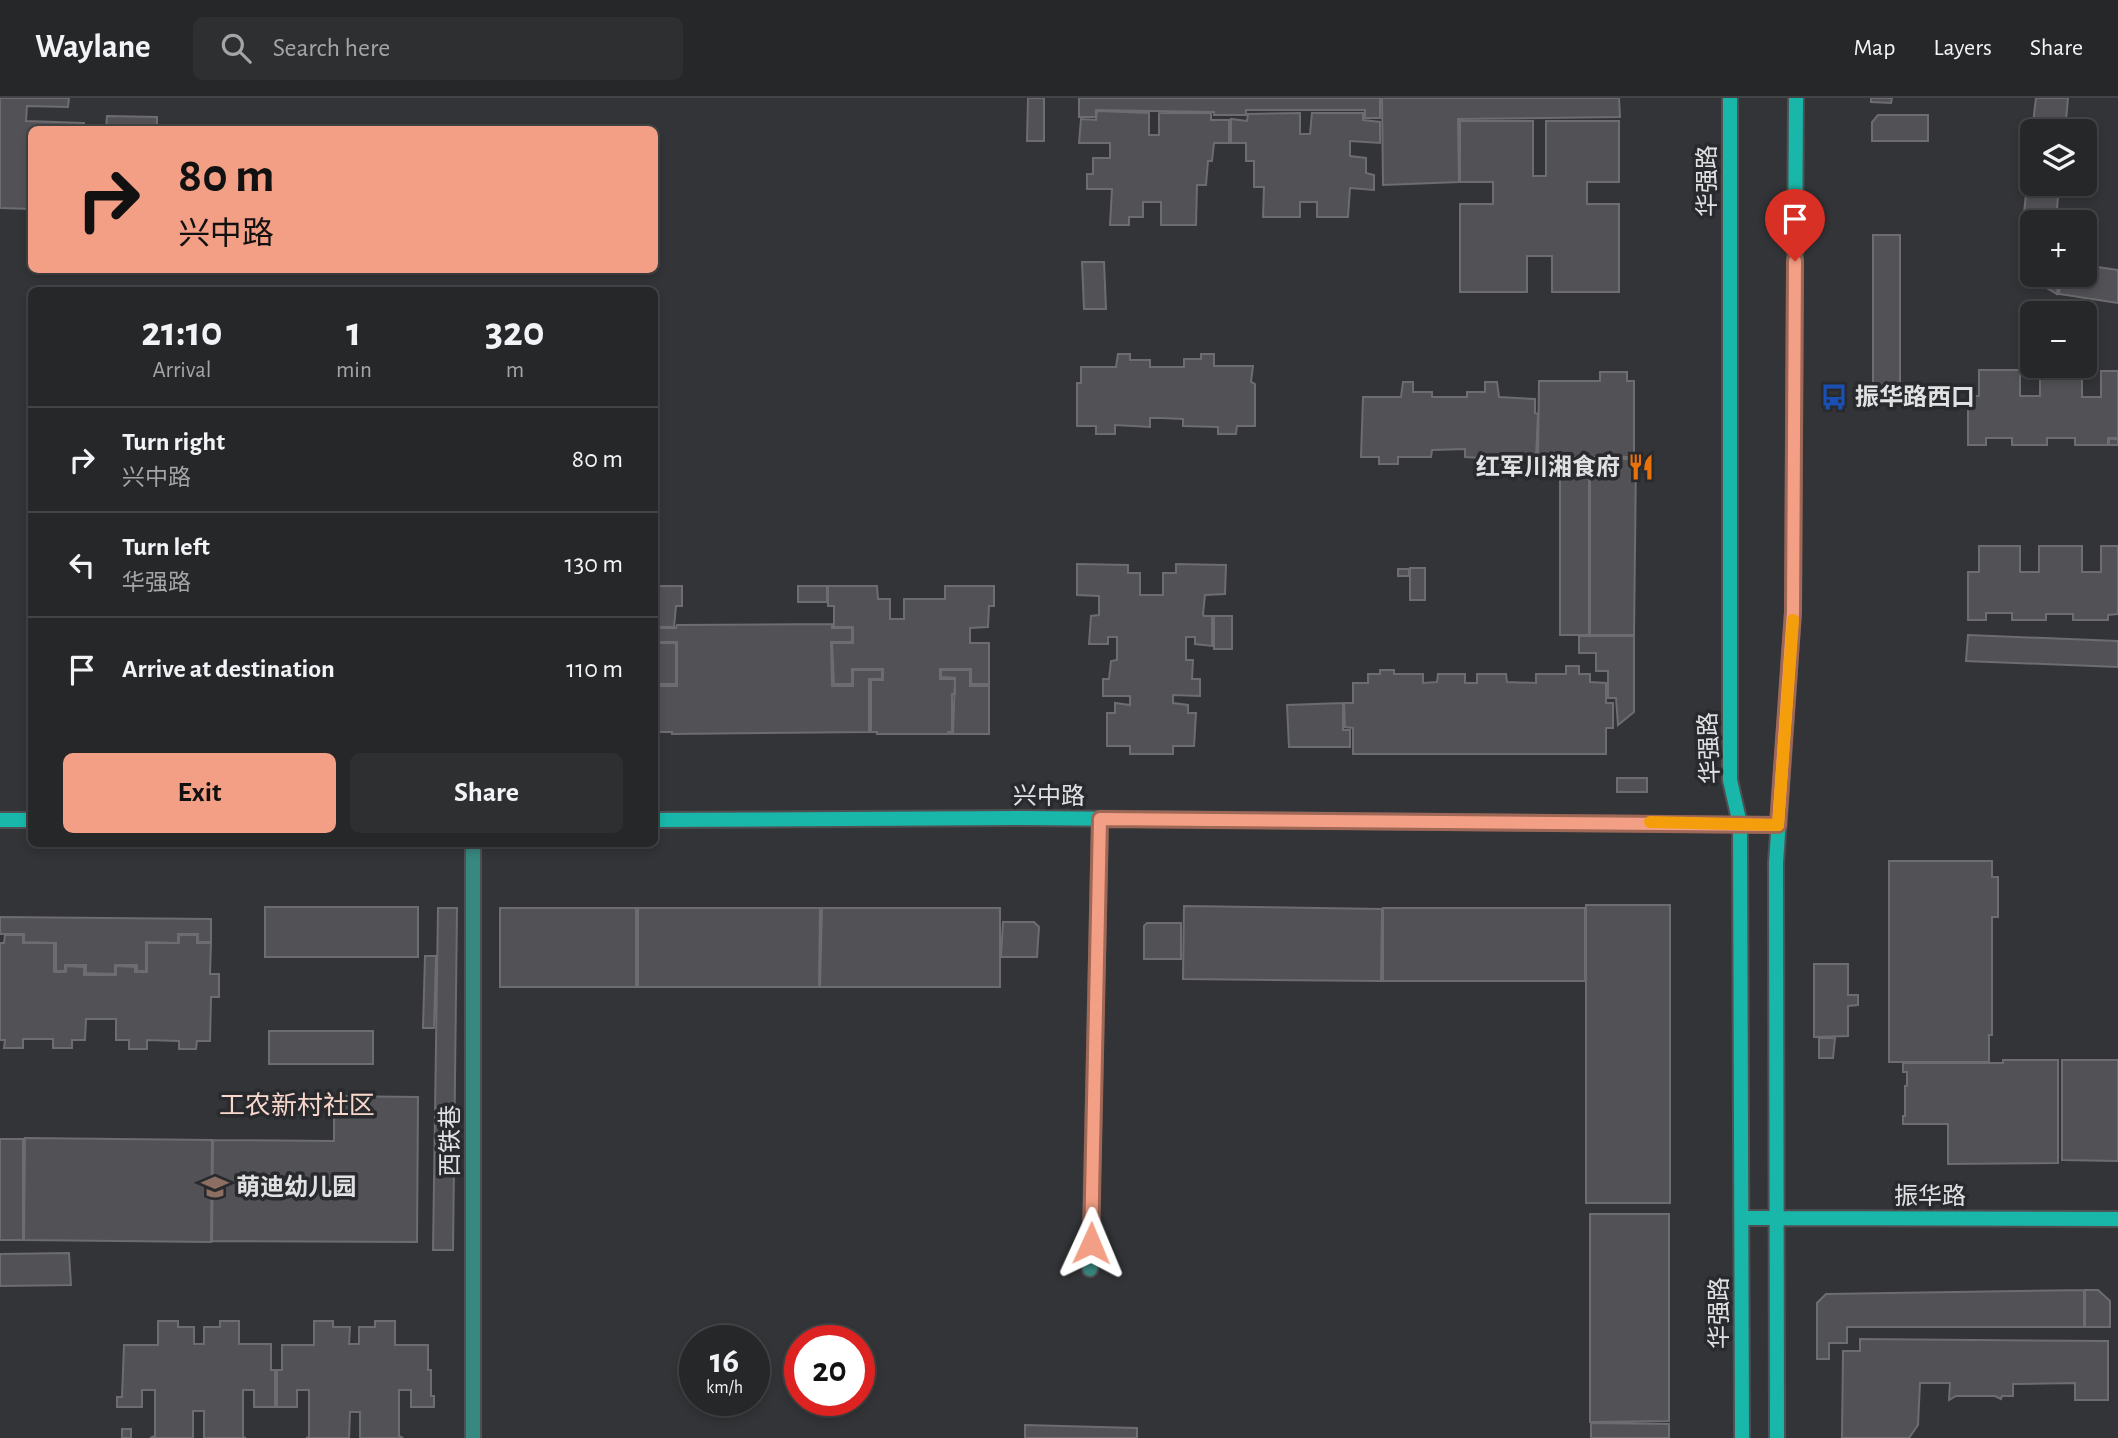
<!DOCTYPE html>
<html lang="en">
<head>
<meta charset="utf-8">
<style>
	body { margin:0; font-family:"Alegreya Sans","Noto Sans SC",sans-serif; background:#2e2f31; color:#f1f3f6; height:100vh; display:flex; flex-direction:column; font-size:26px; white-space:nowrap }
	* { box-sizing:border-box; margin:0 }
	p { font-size:23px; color:#a4a5a8 }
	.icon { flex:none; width:38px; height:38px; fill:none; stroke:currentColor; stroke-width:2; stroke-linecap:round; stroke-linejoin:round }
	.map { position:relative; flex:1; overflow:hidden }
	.side { position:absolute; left:28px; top:189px; width:630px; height:560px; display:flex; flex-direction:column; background:#262729; border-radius:10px; box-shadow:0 4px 10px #0003,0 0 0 2px #424446 }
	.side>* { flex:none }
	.top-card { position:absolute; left:28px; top:28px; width:630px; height:147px; border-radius:10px; box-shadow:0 4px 10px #0003,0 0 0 2px #424446; background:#f39f85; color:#111; overflow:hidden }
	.fabs { position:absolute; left:2020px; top:21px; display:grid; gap:14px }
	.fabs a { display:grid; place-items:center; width:77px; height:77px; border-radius:10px; background:#262729; box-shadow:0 4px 10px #0003,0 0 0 2px #424446; font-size:35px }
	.speed { position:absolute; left:679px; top:1227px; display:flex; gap:14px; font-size:35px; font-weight:700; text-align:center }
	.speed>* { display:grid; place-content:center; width:91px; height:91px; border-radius:50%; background:#262729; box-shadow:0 4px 10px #0003,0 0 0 2px #424446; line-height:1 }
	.speed small { font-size:18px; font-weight:400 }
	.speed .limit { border:10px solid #d22; background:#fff; color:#111 }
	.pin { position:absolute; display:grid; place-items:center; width:60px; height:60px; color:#fff; margin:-72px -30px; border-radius:50% 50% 50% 0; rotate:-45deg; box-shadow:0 0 7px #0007 }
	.pin .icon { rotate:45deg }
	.me { position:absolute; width:77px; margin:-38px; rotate:1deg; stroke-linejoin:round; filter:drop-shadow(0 0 5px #0008) }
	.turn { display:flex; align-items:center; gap:24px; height:147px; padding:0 35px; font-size:32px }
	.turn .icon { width:91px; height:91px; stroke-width:2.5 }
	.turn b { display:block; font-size:49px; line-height:60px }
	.eta { display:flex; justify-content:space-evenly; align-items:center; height:119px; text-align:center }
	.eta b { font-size:42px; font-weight:700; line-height:49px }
	.action { display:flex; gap:14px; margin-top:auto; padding:14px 35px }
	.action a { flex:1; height:80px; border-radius:10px; background:#f39f85; color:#111; font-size:28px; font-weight:700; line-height:80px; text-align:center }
	.action a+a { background:#2e2f31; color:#f1f3f6 }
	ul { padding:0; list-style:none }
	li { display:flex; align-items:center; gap:21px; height:105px; padding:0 35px; border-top:2px solid #424446 }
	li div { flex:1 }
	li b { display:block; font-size:26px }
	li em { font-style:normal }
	header { display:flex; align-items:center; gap:42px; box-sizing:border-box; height:98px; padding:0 35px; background:#262729; border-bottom:2px solid #424446 }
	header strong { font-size:33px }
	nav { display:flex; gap:38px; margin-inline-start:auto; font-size:24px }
	.search { width:490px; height:63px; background:#2e2f31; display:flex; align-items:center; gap:18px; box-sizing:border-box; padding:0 24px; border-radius:10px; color:#a4a5a8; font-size:26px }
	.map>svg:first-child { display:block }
</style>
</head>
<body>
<header>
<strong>Waylane</strong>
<div class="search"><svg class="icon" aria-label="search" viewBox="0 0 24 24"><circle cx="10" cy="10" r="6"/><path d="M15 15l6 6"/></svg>Search here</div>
<nav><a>Map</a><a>Layers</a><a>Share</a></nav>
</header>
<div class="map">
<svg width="2118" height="1340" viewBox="0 0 2118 1340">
	<rect width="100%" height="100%" fill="#333437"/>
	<path fill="#525155" stroke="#6d6c70" stroke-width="2" d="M0,0H69L68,9L27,8L26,23L84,25V32H32V111L0,110Z
		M1028,0H1044V43H1027Z
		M1079,0H1380V20H1365V12H1246V17H1214V14L1096,12V19H1079Z
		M1382,0H1619L1620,19L1458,21L1459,84L1383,87Z
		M1871,0H1892L1891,5L1871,4Z
		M2036,0H2068L2065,33H2032Z
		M1097,13L1149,15V37H1159V15H1211V22H1229V45H1214L1212,63H1208L1206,87H1197L1196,127H1161V104H1143V119H1129V127H1110L1112,91H1087V76H1093V60H1110V45H1079L1081,21L1096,22Z
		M1300,15V36H1310L1312,15H1363V22L1380,24V45L1350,43V58L1366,60V75L1374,77V92L1350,90L1348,119H1317V104H1300V119H1263L1264,89H1254V63H1246V45H1231V21L1247,23L1248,16Z
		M1878,17H1928V43H1872V24Z
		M107,18L157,19V32H106Z
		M1460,23H1533V78H1546V23H1619V84H1587V106H1619V194H1552V158H1527V194H1460V106H1493V84H1460Z
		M2032,40V86H2059L2056,124H2032V153L2020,152Z
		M1873,137H1900V303H1873Z
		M2022,154H2032V176L2027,171L2021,155Z
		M1082,164H1104L1106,211H1084Z
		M2084,167L2118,172V205L2059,196L2061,177H2084Z
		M2032,177H2059L2057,196L2040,186Z
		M1118,256H1130V262H1150V269H1184V261H1201V256H1214V268H1253L1251,284L1255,286V328H1237L1236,336H1218V329L1183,328V321L1161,320H1150V329L1115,327V336H1096V328H1077V285H1081V269H1116Z
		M1979,272H2020V298H2040V272H2082V299H2101V273H2118V340H2108V347H2075V340H2047V347H2012V340H1986V347H1968V298H1979Z
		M1600,274H1627V283H1634V359H1538L1539,283H1600Z
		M1403,284H1413V294H1432V299H1467V294H1485V284H1497L1499,299L1535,301V315L1538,316L1536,359H1519V366H1501V361L1465,359V351L1432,352L1431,359H1398V366H1379V359H1361L1363,299H1401Z
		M2109,341H2118V347H2109Z
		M1560,361H1590L1589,371V537H1560Z
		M1592,361H1636L1634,537H1590V371Z
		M1979,448H2020V474H2039V448H2082V474H2101V448H2118V516L2108,517V522H2073V516H2046V522H2012V515H1986V522H1968V474H1979Z
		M1077,466L1128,467V475H1140V497H1163V475H1176V466L1226,467L1225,496L1205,497L1203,516L1204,518H1212V548L1195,546V539H1186V562H1193L1192,581H1200V598L1173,597V605L1188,607V615H1196L1194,648H1173V656H1130V648H1107V615H1115V605L1130,607V598H1103V581H1109L1111,563L1117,562V539H1108V546H1089L1091,518L1099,517V498L1077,497Z
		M1410,470H1425V502H1410Z
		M1398,471H1409V478H1398Z
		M654,488H682V508H676L674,529H657V545H676V586H658V571H654Z
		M798,488H827V504H798Z
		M828,488H877L878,501H890V521H904V501H945V488H994V508H989L988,529L970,530V545H989V586H971V571H940V581H955V596H952V634H948V636H877V634H871V582H883V571H852V586H834L832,545H853V529H834V508H828Z
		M1214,518H1232V551H1214Z
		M832,526V530H852V544H831L832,588H853V572H882V581H869V634L672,636V634H654V572H657V588H677V544H658V530H676L677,527Z
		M1968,537L2118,543V569L1966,563Z
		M1579,538H1634V614L1618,627L1616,600H1608V573H1596V555H1579Z
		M1566,568H1579V576H1590V584L1606,585V605H1613V630H1606V656H1353V630L1345,629L1344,605H1353V585H1368V576H1380V572H1394V576H1423V585L1437,584L1438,576H1465V585H1477V576H1506L1507,584L1536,585V576H1566Z
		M941,572H970V588H989V636H949L953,635L955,580L941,579Z
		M1343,605V632H1350V649H1289L1287,607Z
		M1617,680H1647V694H1617Z
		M1889,763H1992V779H1998V819H1992V937H1989V964H1889Z
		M1586,807H1670V1105H1586Z
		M1184,808L1382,811L1381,883L1183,881Z
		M265,809H418V859H265Z
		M438,810H457L453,1152H433Z
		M500,810H636V889H500Z
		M638,810H820L819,889H638Z
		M822,810H1000V889H820Z
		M1383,810H1585V883H1383Z
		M0,819L211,821V844H198V836H178V845L146,844V873H137V867H115V876L86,875V867H65V873H56V845L24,844V836H0Z
		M1003,824H1034L1039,829L1037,859H1001Z
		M1147,825H1181V861H1144V828Z
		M5,837H23V845H54V874H66V868L84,869V877H116V868L135,869V874H147V845H179V837H197V845H211L210,876H219V899H211L210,943H197L196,951H179V943L147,942V951H129V942H116V921H86L85,942H72V950H53V941H23V950H4L5,942H0V845H4Z
		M425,858H436L434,930H423Z
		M1814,866H1848V897H1858V907L1848,908V938L1814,939Z
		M269,933H373V966H269Z
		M1819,940H1835L1833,960H1819Z
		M2003,962H2058V1065L1948,1066V1026H1903V1018H1905V988H1907V974H1903V965H2003Z
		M2062,962H2118V1063L2062,1062Z
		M334,998L418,999L417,1144L212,1143L213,1042L334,1043Z
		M25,1040L212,1042L211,1144L24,1142Z
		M0,1041H23V1142H0Z
		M1590,1116H1669V1323L1590,1324Z
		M69,1155L71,1187L0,1188V1156Z
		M2084,1192V1229H1847V1245H1829V1261H1817V1205L1826,1196Z
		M2085,1192H2098L2110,1203V1229H2085Z
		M158,1223H178V1229H194V1246H204V1229H220V1223H239V1246H271V1272H275V1309H254V1292H243V1339L246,1340H204V1313H193V1340H150L155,1338V1292H142V1309H117V1299H122L124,1247H158Z
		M314,1223H333V1229H350L349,1246H359V1229H375V1223H395V1247H428V1272H431V1298H434V1309H411V1292H399V1338L403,1340H360V1314H350L349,1340H306L309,1339V1292H297V1309H277V1272H282V1247H314Z
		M1860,1241L2108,1243V1302H2075V1285L2013,1286V1298H2002L2001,1301L1995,1298H1956L1949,1302L1950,1285H1920L1918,1327L1909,1340H1842L1843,1253H1860Z
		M1591,1325L1669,1326V1340H1591Z
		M1025,1327L1137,1330V1340H1025Z
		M122,1331H131V1340H122Z"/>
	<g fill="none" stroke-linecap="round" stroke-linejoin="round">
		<g stroke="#4f5053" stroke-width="18">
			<path id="lane" d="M1090,1171L1100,721"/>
		</g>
		<g stroke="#4f5053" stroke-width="18">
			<path id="street" d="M473,746V1340"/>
		</g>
		<g stroke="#4f5053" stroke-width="18">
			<path id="secondary" d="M1730,0V682L1740,726L1742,1340
				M0,722H32
				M654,722L1023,720L1778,727
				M1742,1120L2118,1121
				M1777,1340L1776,765L1793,514L1796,0"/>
		</g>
		<use href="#lane" stroke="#37887f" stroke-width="14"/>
		<use href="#street" stroke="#37887f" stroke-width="14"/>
		<use href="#secondary" stroke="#19b7a9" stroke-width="14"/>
	</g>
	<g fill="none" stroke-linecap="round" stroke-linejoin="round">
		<g stroke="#9e6756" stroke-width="18">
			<path id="route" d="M1091,1145L1100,721L1778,727L1793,514L1795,163"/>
		</g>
		<use href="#route" stroke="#f39f85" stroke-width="12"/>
		<path stroke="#f59e0b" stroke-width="12" d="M1650,724L1778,727L1793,522"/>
	</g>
	<defs>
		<g id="bus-bare" transform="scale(2.1)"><path d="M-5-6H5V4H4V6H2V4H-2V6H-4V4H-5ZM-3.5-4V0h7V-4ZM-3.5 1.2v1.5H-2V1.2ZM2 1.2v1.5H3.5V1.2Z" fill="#1a4fb4" stroke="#292a2d" stroke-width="2.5" paint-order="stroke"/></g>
		<g id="restaurant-bare" transform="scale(2.1)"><path d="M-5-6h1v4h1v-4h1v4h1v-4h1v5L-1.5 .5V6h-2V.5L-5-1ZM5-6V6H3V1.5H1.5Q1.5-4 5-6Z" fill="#e8710a" stroke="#292a2d" stroke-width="2.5" paint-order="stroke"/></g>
		<g id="school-bare" transform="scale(2.1)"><path d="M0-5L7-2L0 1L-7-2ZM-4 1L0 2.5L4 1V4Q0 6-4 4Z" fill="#8d6e63" stroke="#292a2d" stroke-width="2.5" paint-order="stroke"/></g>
	</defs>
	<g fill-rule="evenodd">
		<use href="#bus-bare" x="1834" y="299"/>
		<use href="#restaurant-bare" x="1641" y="369"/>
		<use href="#school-bare" x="215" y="1089"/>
	</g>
	<g text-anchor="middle" stroke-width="7" stroke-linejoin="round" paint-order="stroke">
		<g font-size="24" fill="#e0e1e3" stroke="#292a2d">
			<text transform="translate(1707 83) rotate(-90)" y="8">华强路</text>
			<text transform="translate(1709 650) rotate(-92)" y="8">华强路</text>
			<text x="1049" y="706">兴中路</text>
			<text transform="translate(450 1043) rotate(-90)" y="8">西铁巷</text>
			<text x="1930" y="1106">振华路</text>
			<text transform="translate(1719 1215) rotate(-90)" y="8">华强路</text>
		</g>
		<g font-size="24" font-weight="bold" fill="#e0e1e3" stroke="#292a2d" text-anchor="start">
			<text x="1855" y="307">振华路西口</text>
			<text x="1620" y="377" text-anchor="end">红军川湘食府</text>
			<text x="236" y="1097">萌迪幼儿园</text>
		</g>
		<g font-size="26" fill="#f8d7cc" stroke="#292a2d">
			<text x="297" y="1016">工农新村社区</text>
		</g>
	</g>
</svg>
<div class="fabs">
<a><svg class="icon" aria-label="layers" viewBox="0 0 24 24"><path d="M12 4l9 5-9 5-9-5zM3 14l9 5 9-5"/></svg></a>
<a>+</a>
<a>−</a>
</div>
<div class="speed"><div>16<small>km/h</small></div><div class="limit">20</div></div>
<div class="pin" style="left:1795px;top:163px;background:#d93025"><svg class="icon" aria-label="arrive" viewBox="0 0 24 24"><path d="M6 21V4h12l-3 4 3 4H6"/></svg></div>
<svg class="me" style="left:1091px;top:1145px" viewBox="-20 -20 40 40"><path d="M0-17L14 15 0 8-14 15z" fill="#f39f85" stroke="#fff" stroke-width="4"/></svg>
<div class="top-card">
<div class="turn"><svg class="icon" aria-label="right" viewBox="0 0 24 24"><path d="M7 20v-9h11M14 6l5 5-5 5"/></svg><div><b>80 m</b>兴中路</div></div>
</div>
<section class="side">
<div class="eta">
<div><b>21:10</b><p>Arrival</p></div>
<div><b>1</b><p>min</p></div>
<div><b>320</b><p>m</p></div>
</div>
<ul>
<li><svg class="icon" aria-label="right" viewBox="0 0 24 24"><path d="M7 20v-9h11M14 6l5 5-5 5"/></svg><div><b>Turn right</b><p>兴中路</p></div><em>80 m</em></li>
<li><svg class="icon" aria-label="left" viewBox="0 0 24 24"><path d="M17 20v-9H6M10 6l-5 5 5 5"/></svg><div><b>Turn left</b><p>华强路</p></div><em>130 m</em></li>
<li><svg class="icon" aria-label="arrive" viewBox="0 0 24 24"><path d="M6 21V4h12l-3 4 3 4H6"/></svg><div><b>Arrive at destination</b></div><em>110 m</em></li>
</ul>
<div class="action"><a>Exit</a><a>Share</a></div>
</section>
</div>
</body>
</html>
